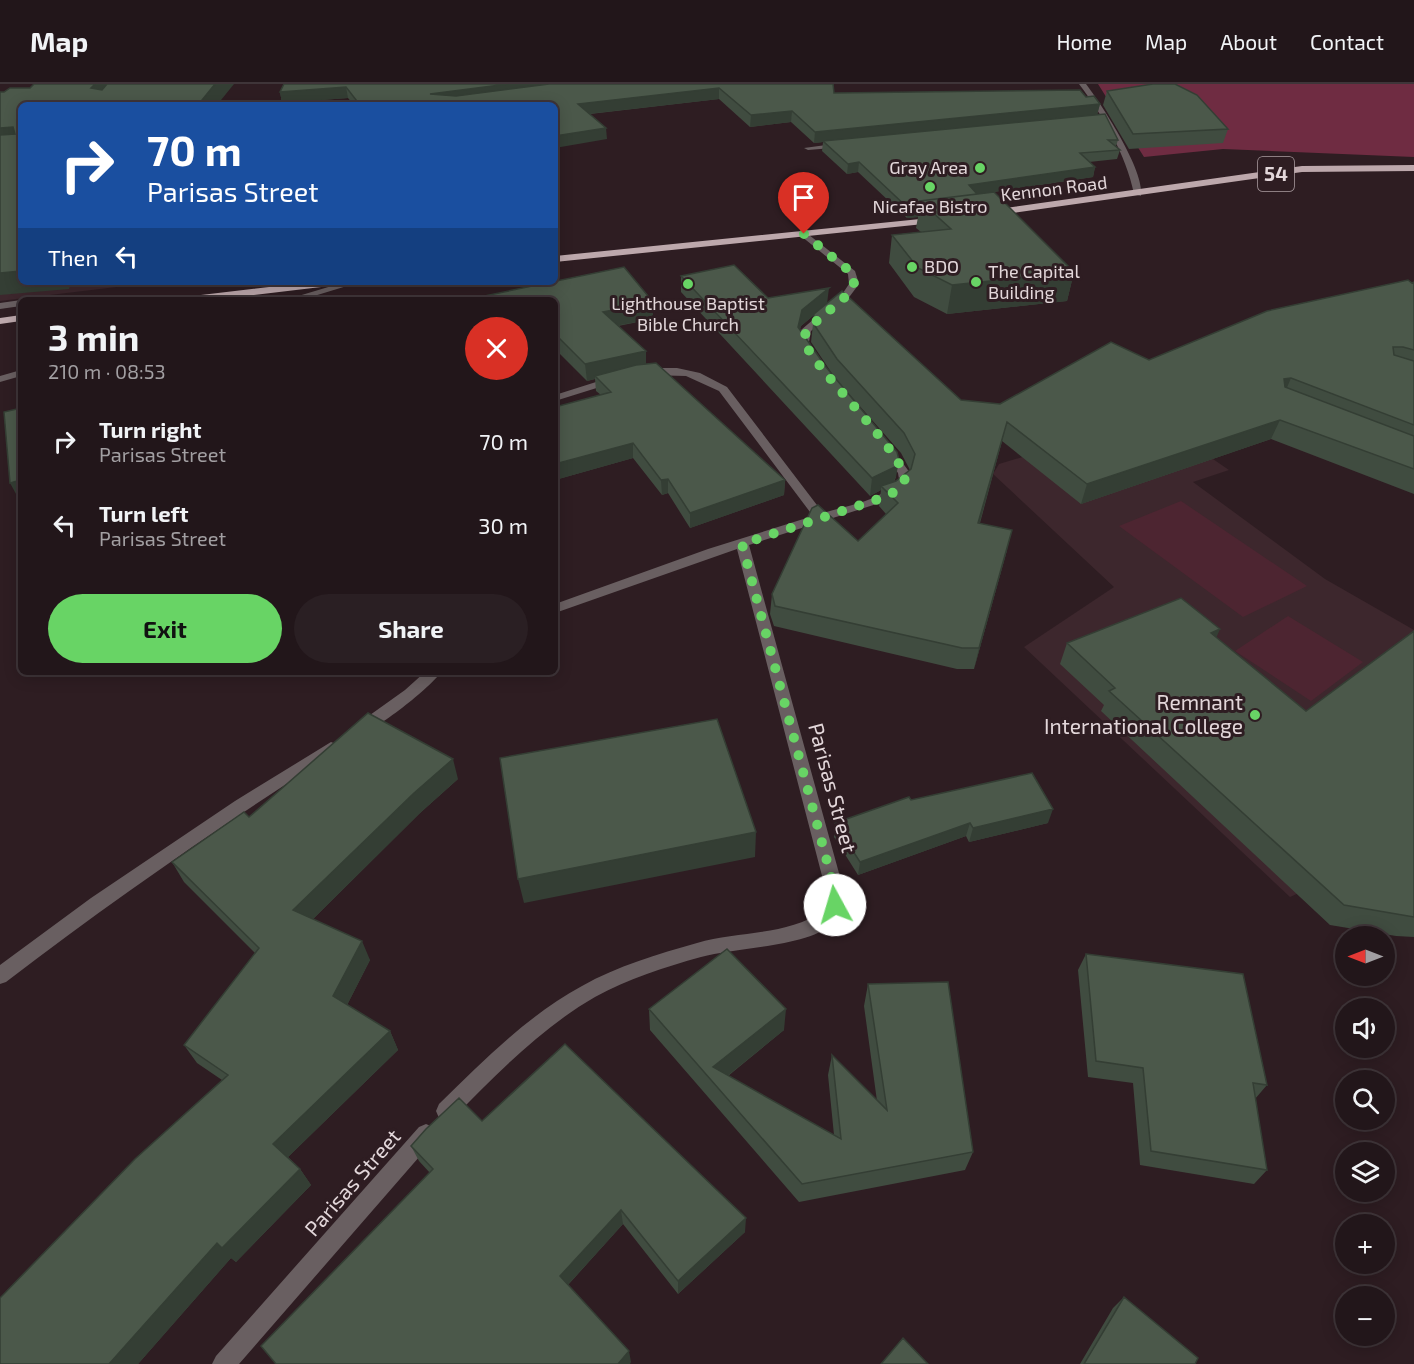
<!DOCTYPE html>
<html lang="en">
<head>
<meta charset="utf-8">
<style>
	body { margin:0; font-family:"Exo 2",sans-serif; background:#2a1f23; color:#f1f3f6; height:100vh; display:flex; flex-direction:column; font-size:22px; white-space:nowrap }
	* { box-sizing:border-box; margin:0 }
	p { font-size:20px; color:#a29fa2 }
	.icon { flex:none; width:33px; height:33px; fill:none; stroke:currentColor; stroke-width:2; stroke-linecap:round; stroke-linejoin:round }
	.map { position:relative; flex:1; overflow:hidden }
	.drawer { position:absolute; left:18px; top:213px; width:540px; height:378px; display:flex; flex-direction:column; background:#22161a; border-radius:9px; box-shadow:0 3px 15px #0003,0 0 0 2px #3f3539 }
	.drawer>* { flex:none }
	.hud { position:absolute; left:18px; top:18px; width:540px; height:183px; border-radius:9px; box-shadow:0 3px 15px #0003,0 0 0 2px #3f3539; background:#1a4fa0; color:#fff; overflow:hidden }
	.needle { width:39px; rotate:270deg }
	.controls { position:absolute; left:1335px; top:842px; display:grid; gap:12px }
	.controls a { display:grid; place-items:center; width:60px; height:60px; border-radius:50%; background:#22161a; box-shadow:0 3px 15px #0003,0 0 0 2px #3f3539; font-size:30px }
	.pin { position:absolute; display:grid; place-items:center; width:51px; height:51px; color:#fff; margin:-62px -26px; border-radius:50% 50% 50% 0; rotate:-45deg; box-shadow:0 0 6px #0007 }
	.pin .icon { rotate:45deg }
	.me { position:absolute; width:66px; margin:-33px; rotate:354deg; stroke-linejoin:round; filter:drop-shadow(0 0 4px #0008) }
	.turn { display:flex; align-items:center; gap:21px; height:126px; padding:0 30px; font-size:27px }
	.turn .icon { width:78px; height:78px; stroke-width:2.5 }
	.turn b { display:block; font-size:42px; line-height:51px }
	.then { display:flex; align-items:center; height:57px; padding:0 30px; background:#0003; gap:12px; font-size:22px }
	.round { display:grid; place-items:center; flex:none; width:63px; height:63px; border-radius:32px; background:#2a1f23 }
	.summary { display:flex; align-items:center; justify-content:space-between; height:102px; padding:0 30px }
	h1 { font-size:36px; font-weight:700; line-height:45px }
	.action { display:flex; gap:12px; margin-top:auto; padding:12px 30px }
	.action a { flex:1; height:69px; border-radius:36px; background:#68d465; color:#111; font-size:24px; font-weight:700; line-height:69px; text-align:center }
	.action a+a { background:#2a1f23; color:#f1f3f6 }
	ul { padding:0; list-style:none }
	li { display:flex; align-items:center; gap:18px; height:84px; padding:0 30px }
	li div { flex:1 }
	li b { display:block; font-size:22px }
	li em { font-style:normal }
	header { display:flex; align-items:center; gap:36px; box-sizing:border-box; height:84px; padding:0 30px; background:#22161a; border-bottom:2px solid #3f3539 }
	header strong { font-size:28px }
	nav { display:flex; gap:33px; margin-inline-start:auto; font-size:21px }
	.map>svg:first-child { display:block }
</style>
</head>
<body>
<header>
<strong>Map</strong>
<nav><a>Home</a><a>Map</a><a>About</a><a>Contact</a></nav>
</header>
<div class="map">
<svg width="1414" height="1280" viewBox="0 0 1414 1280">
	<rect width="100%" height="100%" fill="#2e1d22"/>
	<path fill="#3d272d" d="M0,118L21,198H158L0,217Z
		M1153,334L1229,386L1193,398L1325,495L1414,546V756L1290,813L1024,563L1114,503L993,390L999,380Z"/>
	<path fill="#4d2531" d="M1181,417L1307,502L1243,533L1119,442Z
		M1288,532L1363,578L1311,617L1235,567Z"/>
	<path fill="#6f2c42" d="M1098,0H1414V73L1223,65L1144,73Z"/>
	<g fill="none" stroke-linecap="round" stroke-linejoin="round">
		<path fill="#695f61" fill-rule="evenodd" d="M151,211L160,216H44L49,213Z
			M21,216V222L0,225V219Z"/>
		<path fill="#695f61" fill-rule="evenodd" d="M1079,0H1086C1102,21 1145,87 1141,112L1134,110C1126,70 1103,32 1079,0Z
			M841,59L844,63L808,66L804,64Z
			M804,147L855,187L859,200L847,216L811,247L809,258L815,269L810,272L806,271L799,258L801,246L841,212L849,200L848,190L801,152L800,150Z
			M345,198H360L301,216H285Z
			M657,284H677L700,289L727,303L823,429C848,421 883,417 899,395L898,389L881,365L883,363H891L910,389L911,395L901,409L892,415L749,461L845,811C843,819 842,831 836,837C812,863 737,863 701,873C665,883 628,895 595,913C541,944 497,990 453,1034L446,1037L439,1034L436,1027L439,1020C483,977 527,932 582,902C617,882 658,870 697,859C738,847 787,852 823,827L827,811L737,465L555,529V520L708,465L813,432L719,307L686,292L647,291L642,288Z
			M21,286V292L0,298V292Z
			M615,292L619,293V297L555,317V311Z
			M425,588H441C432,602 370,653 356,649L353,645L356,641L405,606Z
			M331,658L336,660L339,664L336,668C223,740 113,816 6,898L0,900V881L91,814L235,717Z
			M426,1040L433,1043L436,1050L433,1057L239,1280H212L216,1272L419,1043Z"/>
		<path fill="#bda8ac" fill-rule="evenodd" d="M1414,81V87L1302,88L992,132L987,129L992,126L1302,82Z
			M940,133L943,134V138L555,178V172Z
			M312,198H343L338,201L211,216H179L184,213Z
			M21,231V237L0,240V234Z"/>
	</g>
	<path fill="#404c40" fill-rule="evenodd" d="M284,0H833L834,9L1086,13L1100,20L1097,31L1118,56L1116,62L1120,66L1117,75L1089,78L1095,83L1093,93L994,108L1074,188L1067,217L947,230L914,213L889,179L892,151L921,148L916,144L918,133L907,134L858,88L847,90L822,67L823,58L814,59L791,38L750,43L719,15L590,30L607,55L555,21H354L348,14L282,19L280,8Z
		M1107,7L1228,45L1223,59L1129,65L1103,21Z
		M681,192L768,214L827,219L961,316L1000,320L1414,198V410L1271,355L1081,420L1002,357L980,439L1007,466L974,585H957L774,542L770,530L772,510L858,457L886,430L879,422L881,406L870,412L681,208ZM814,231L811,258L835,294L901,369L910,386L896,397L894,398L896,393L800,245L801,242Z
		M555,216L653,235L618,242L646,280L785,396L784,411L690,444L668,409L662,411L633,374L555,396V323L601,311L596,307L595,295L587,297L555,265Z
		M1414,547V853L1396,852L1330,841L1101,627L1104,621L1060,580L1067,559L1216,554L1306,627Z
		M458,695L420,729L313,835L370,876L347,921L390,947L398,966L288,1073L300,1085L311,1101L236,1178L231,1174L138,1280H0L222,996L197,979L184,961L255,869L184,798L172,778L249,733Z
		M911,716L1048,739L969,758L966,752L858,791L834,753L835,739Z
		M1086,870L1267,1001L1255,1015L1267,1086L1254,1100L1140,1081L1133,999L1088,993L1078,886Z
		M868,900L973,1068L965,1086L799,1118L650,946L649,925L784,946L728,992L834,1051L828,991L832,971L877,1017L864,922Z
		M482,1037L745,1148L678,1210L623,1140L568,1201L631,1278L430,1089L419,1077L411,1062Z
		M1124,1213L1195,1280H1080L1113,1224Z"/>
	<path fill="#343e34" d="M95,0H115L98,21L91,4Z
		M215,0H234L217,21H198Z
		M508,0H591L433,21L430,10Z
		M346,3L348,14L282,19L280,8Z
		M719,4V15L579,31L578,20Z
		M1100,20L1097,31L814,59L815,48Z
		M792,27L791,38L750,43L751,31Z
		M13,43L21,61L0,64V44Z
		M606,44L607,55L555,64V52Z
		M859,78L858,88L847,90L848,80Z
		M1095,83L1093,93L967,112L969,101Z
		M919,123L918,133L907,134L908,124Z
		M21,187V198H71L69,205L0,211V189Z
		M1074,188L1067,217L947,230L952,201Z
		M829,204L827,220L801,242L797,259L798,243L802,226Z
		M653,218V235L604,244L603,228Z
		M646,267V283L595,292V295L587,297L585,280Z
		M1291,294L1283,313L1284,295Z
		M1280,336L1271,355L1081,420L1087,400Z
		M1007,338L1002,357L974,459L978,439Z
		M633,359V374L555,396V380Z
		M899,376L896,393L892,400L881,402V406L870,412L872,394Z
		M668,395V409L662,411L661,396Z
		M21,396V419L10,399Z
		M785,396L784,411L690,444V429Z
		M1012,446L1007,466L974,585L979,564Z
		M1220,545L1211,566V549Z
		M453,675L458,695L420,729L302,846L293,826L414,709Z
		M1053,725L1048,739L969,758L973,744Z
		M970,739L966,752L858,791L860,778Z
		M756,748L755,773L524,819L518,795Z
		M362,857L370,876L342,931L333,912Z
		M786,925L784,946L716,1001L713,983Z
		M390,947L398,966L285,1076L273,1060Z
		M300,1085L311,1101L236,1178L231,1174L138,1280H109L217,1159Z
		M621,1126L623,1140L564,1205L560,1192Z
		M746,1134L745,1148L678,1210V1197Z
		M629,1267L631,1278L630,1280H618Z"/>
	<path fill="#4b584a" stroke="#343e34" stroke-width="1.5" d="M34,0H95L91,4L102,6L107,0H215L198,21H21V187L0,189V51L15,50L13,43L0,44V8H4L10,4H30Z
		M284,0H508L430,10L456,12L549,0H833L834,9L1080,6L1086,13L1094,12L1100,20L815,48L792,27L751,31L719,4L578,20L606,44L555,52V21H360L346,3L280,8Z
		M1153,0H1175L1197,11L1228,45L1133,50L1107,7Z
		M1105,30L1118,56H1108L1120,66L1080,69L1095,83L969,101L977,110L920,117L919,123L908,124L859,78L848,80L823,57Z
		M994,108L1074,188L952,201L918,184L892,151L951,145L920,117Z
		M734,181L768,214L829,204L802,226L798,243L826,283L897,368L899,376L895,383L872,394L681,192Z
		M624,183L653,218L603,228L646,267L585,280L555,250V216H465Z
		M1408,196L1412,199L1414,198V266L1403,263H1393L1394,271L1414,277V341L1291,294L1284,295L1285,303L1414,352V385L1280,336L1087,400L1007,338L978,439L1012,446L979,564H962L775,522L772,510L812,424L818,421L858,457L898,419L881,402L896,397L911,385L915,370L904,349L837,275L813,239L814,230L842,207L961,316L1000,320L1111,258L1149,276L1267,227Z
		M656,279L785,396L690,429L668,395L661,396L633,359L555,380V323L611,308L595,292L636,281Z
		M21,324V396L10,399L4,328Z
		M1181,514L1220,545L1211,549L1306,627L1414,547V833L1344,821L1109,607L1115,604L1067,559Z
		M368,629L453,675L414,709L293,826L362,857L333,912L390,947L273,1060L300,1085L222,1164L217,1159L109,1280H0V1214L135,1075L228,991L184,961L259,864L172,778L244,728L249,733Z
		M717,635L756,748L518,795L500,674Z
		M1032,689L1053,725L973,744L970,739L860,778L835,739L909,713L911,716Z
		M727,865L786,925L713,983L841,1055L832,971L887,1026L868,900L948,898L973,1068L802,1100L649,925Z
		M1086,870L1243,890L1267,1001L1253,999L1267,1086L1151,1067L1143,984L1096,977Z
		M565,960L746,1134L678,1197L621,1126L560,1192L629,1267L618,1280H276L261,1262L433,1085L411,1062L426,1045L459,1014L482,1037Z
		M1124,1213L1198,1274L1195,1280H1084Z
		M903,1254L928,1280H881Z"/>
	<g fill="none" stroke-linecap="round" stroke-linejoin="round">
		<path stroke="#68d465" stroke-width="10" stroke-dasharray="0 18" d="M804,150L852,189L854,200L844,214L806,246L804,258C822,294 901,365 905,395L897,406L888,412L742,460L836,811L835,821"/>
	</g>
	<g fill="#68d465" stroke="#2e1d22" stroke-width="2">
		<circle cx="980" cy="84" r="6"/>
		<circle cx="930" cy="103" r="6"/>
		<circle cx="912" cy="183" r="6"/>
		<circle cx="976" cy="198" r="6"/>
		<circle cx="688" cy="200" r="6"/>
		<circle cx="1255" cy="631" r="6"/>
	</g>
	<g text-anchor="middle" stroke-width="6" stroke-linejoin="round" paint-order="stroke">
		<g font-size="18" fill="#e3d7da" stroke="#2e1d22">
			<text x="968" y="90" text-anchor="end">Gray Area</text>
			<text x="930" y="129">Nicafae Bistro</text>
			<text x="924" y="189" text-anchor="start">BDO</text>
			<text x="988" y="194" text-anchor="start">The Capital<tspan x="988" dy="21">Building</tspan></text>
			<text x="688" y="226">Lighthouse Baptist<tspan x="688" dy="21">Bible Church</tspan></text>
		</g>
		<g font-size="18" fill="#e3d7da" stroke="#2e1d22">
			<text transform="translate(1054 105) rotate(-7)" y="6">Kennon Road</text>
		</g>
		<rect fill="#2e1d22" stroke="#ad9fa3" stroke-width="1.5" x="1258" y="73" width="36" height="34" rx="4.5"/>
		<g font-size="20" font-weight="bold" fill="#e3d7da">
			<text x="1276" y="97">54</text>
		</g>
		<g font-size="21" fill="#e3d7da" stroke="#2e1d22" text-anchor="end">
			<text x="1243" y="626">Remnant<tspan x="1243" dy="24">International College</tspan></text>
		</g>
		<g font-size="21" fill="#e3d7da" stroke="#2e1d22">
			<text transform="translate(832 704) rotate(75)" y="7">Parisas Street</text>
			<text transform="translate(353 1099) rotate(-49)" y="7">Parisas Street</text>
		</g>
	</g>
</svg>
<div class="controls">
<a><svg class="needle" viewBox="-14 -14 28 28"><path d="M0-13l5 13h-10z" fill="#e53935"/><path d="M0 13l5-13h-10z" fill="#a29fa2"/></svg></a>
<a><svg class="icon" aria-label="sound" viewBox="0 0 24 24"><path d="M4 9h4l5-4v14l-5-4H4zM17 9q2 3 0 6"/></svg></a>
<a><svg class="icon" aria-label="search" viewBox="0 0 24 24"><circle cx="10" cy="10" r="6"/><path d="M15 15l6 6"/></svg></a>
<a><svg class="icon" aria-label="layers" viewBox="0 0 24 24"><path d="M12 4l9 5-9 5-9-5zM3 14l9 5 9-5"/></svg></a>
<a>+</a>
<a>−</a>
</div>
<div class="pin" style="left:804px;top:150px;background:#d93025"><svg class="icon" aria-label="arrive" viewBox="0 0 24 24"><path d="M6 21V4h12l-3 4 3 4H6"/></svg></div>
<svg class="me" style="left:835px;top:821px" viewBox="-20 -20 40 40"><circle r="19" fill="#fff"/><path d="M0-13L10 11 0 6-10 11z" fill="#68d465"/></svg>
<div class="hud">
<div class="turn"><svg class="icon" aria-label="right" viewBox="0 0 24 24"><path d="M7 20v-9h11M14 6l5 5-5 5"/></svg><div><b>70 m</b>Parisas Street</div></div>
<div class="then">Then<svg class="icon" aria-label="left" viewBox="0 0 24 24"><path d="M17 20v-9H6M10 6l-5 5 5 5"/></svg></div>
</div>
<section class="drawer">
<div class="summary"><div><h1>3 min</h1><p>210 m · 08:53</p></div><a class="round" style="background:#d93025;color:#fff"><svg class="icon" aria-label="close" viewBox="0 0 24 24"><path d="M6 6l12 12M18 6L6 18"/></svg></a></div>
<ul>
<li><svg class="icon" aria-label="right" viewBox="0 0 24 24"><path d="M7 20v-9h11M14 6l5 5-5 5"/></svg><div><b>Turn right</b><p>Parisas Street</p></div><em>70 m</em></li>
<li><svg class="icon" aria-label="left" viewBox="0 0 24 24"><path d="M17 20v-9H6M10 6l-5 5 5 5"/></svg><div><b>Turn left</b><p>Parisas Street</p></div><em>30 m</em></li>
</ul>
<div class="action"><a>Exit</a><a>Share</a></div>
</section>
</div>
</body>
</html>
